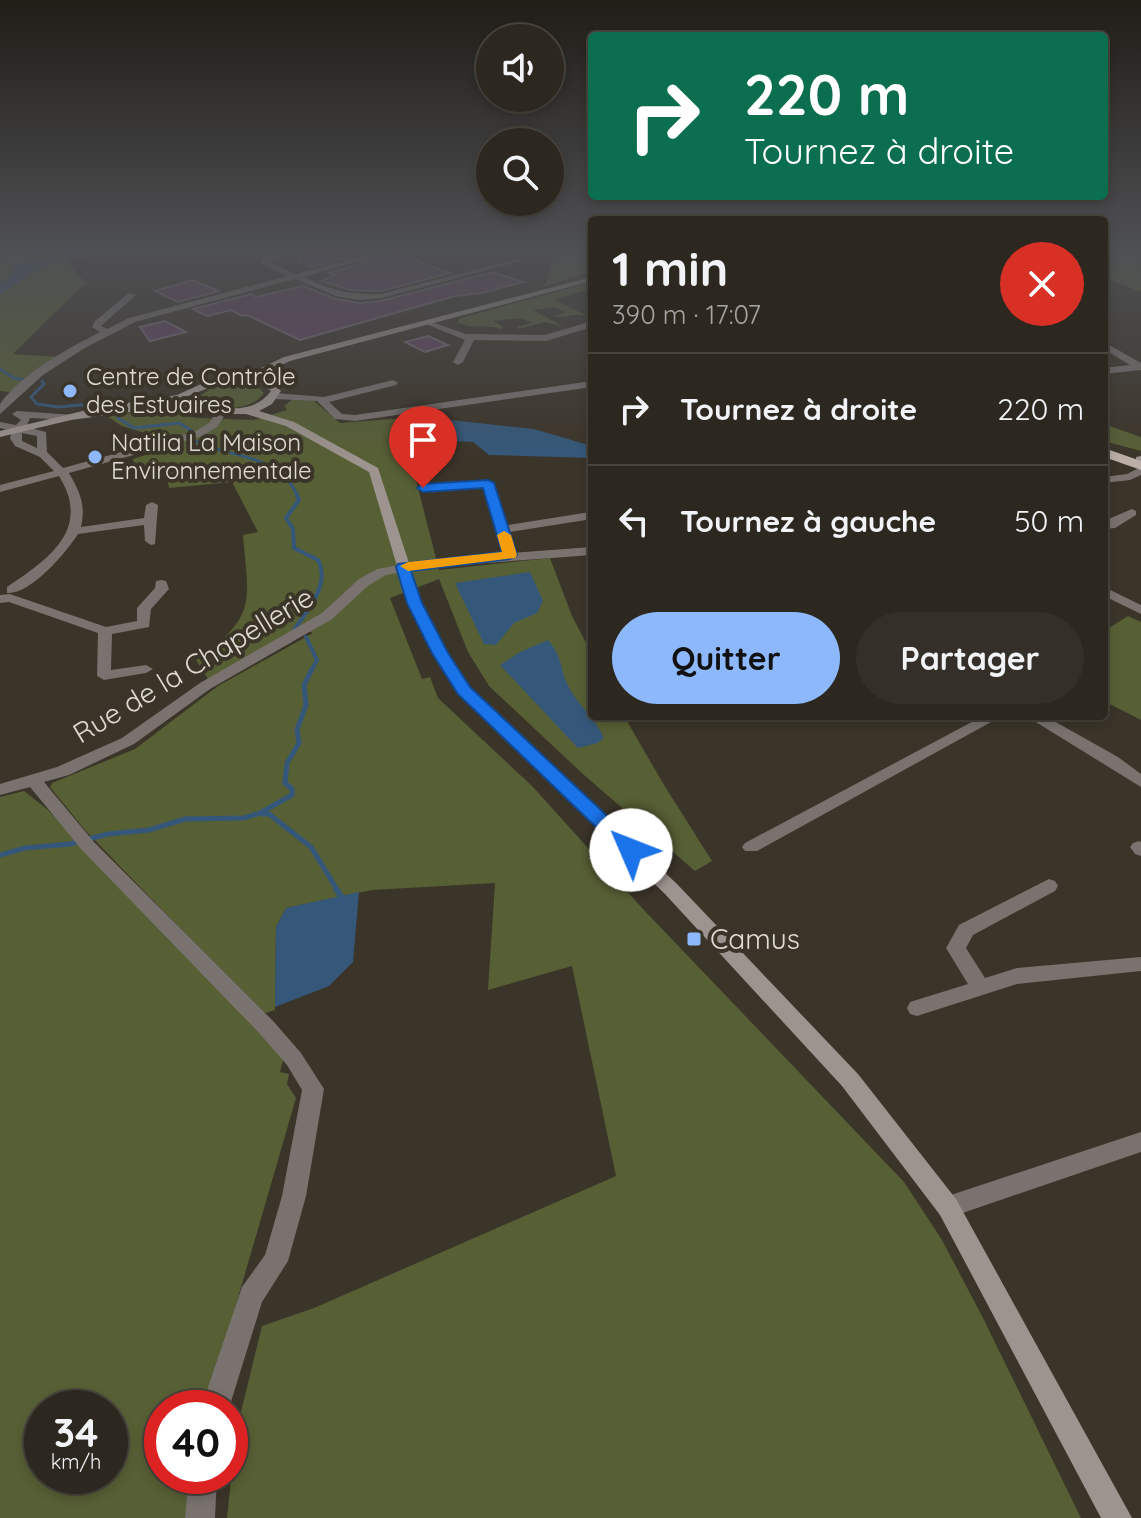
<!DOCTYPE html>
<html lang="fr">
<head>
<meta charset="utf-8">
<style>
	body { margin:0; font-family:Quicksand,sans-serif; background:#342f28; color:#f1f3f6; height:100vh; display:flex; flex-direction:column; font-size:30px; white-space:nowrap }
	* { box-sizing:border-box; margin:0 }
	p { font-size:26px; color:#a6a5a4 }
	.icon { flex:none; width:44px; height:44px; fill:none; stroke:currentColor; stroke-width:2; stroke-linecap:round; stroke-linejoin:round }
	.map { position:relative; flex:1; overflow:hidden }
	.panel { position:absolute; left:588px; top:216px; width:520px; height:504px; display:flex; flex-direction:column; background:#2c271f; border-radius:8px; box-shadow:0 4px 12px #0003,0 0 0 2px #48443d }
	.panel>* { flex:none }
	.banner { position:absolute; left:588px; top:32px; width:520px; height:168px; border-radius:8px; box-shadow:0 4px 12px #0003,0 0 0 2px #48443d; background:#0b6e4f; color:#fff; overflow:hidden }
	.fabs { position:absolute; left:476px; top:24px; display:grid; gap:16px }
	.fabs a { display:grid; place-items:center; width:88px; height:88px; border-radius:50%; background:#2c271f; box-shadow:0 4px 12px #0003,0 0 0 2px #48443d; font-size:40px }
	.speed { position:absolute; left:24px; top:1390px; display:flex; gap:16px; font-size:40px; font-weight:700; text-align:center }
	.speed>* { display:grid; place-content:center; width:104px; height:104px; border-radius:50%; background:#2c271f; box-shadow:0 4px 12px #0003,0 0 0 2px #48443d; line-height:1 }
	.speed small { font-size:20px; font-weight:400 }
	.speed .limit { border:12px solid #d22; background:#fff; color:#111 }
	.pin { position:absolute; display:grid; place-items:center; width:68px; height:68px; color:#fff; margin:-82px -34px; border-radius:50% 50% 50% 0; rotate:-45deg; box-shadow:0 0 8px #0007 }
	.pin .icon { rotate:45deg }
	.me { position:absolute; width:88px; margin:-44px; rotate:314deg; stroke-linejoin:round; filter:drop-shadow(0 0 6px #0008) }
	.turn { display:flex; align-items:center; gap:28px; height:168px; padding:0 24px; font-size:36px }
	.turn .icon { width:104px; height:104px; stroke-width:2.5 }
	.turn b { display:block; font-size:56px; line-height:68px }
	.round { display:grid; place-items:center; flex:none; width:84px; height:84px; border-radius:42px; background:#342f28 }
	.headline { display:flex; align-items:center; justify-content:space-between; height:136px; padding:0 24px }
	h1 { font-size:48px; font-weight:800; line-height:60px }
	.primary-button { display:flex; gap:16px; margin-top:auto; padding:16px 24px }
	.primary-button a { flex:1; height:92px; border-radius:48px; background:#8db9fc; color:#111; font-size:32px; font-weight:800; line-height:92px; text-align:center }
	.primary-button a+a { background:#342f28; color:#f1f3f6 }
	ul { padding:0; list-style:none }
	li { display:flex; align-items:center; gap:24px; height:112px; padding:0 24px; border-top:2px solid #48443d }
	li div { flex:1 }
	li b { display:block; font-size:30px }
	li em { font-style:normal }
	.map>svg:first-child { display:block }
</style>
</head>
<body>
<div class="map">
<svg width="1141" height="1518" viewBox="0 0 1141 1518">
	<rect width="100%" height="100%" fill="#3b3429"/>
	<path fill="#575f35" fill-rule="evenodd" d="M0,247H152L140,252L67,259L85,283L13,354L61,357L10,392L0,391Z
		M558,247H568L592,259V270L544,287Z
		M1104,247H1141V292L1104,277Z
		M592,282V288L554,300L592,318C571,310 570,320 554,316L566,312L553,307L533,310L564,327L545,322L519,329L517,327L532,323L521,318L493,321L504,327L500,329C484,323 471,330 457,322L461,318Z
		M232,383L257,386L264,393C252,411 217,412 200,401V396L211,388Z
		M293,399L314,401L340,423L405,418L426,447L408,449L439,570L550,558L572,616L592,654V716H624L664,785L712,861L695,871L584,775L489,686L468,652L439,579L390,598L422,679L430,677L438,698L533,787L643,909L904,1182L942,1240L982,1316L1081,1518H227L236,1432L262,1326L314,1308L616,1176L572,966L488,990L495,883L372,890L286,908L276,927L275,1010L263,1014L85,830L50,787L52,783L135,749L218,686L313,633L299,628L208,679L196,660C257,616 249,605 243,535L258,532L232,482L169,488L166,474L136,477L133,459L168,448L164,439L122,426L107,416L162,409L196,418L254,420L287,410L284,406Z
		M1104,424L1141,437V451L1104,441Z
		M1128,616L1141,622V720L1104,701V631Z
		M24,791L47,809L284,1056L280,1072L289,1074L287,1084L296,1098L206,1408H162V1476H192L189,1518H0V797ZM42,1408H110V1476H42Z"/>
	<path fill="#35587a" d="M74,253L49,263L0,294V283L10,276L13,265Z
		M432,418L534,429L592,446V458L489,455L473,442L436,440L421,427L420,423Z
		M530,572L543,601L537,613L514,623L496,645L484,644L455,583Z
		M548,640C564,659 559,667 568,686C578,705 595,718 604,738L597,743L578,748L500,665L520,652Z
		M359,892L353,962L329,986L275,1007L276,927L286,908Z"/>
	<g fill="none" stroke-linecap="round" stroke-linejoin="round">
		<path stroke="#35587a" stroke-width="3" d="M142,249L146,247
			M64,255L135,250
			M0,264L5,257L44,254
			M0,369L14,378L25,380
			M42,381L44,384L31,397L37,404L58,407L102,403
			M118,418L134,428L179,423L192,431
			M196,441C231,459 280,453 298,497"/>
		<path stroke="#35587a" stroke-width="4" d="M294,630C307,611 331,584 318,560L294,548L293,529L286,518L299,500L297,495
			M306,637L317,660L311,671"/>
		<path stroke="#35587a" stroke-width="5" d="M262,814H269L311,847L338,891
			M0,855L25,848L70,844L108,834L149,830L185,819L244,818L260,813L292,795V789L285,783L287,763L299,743L297,730L306,705L304,685L312,669"/>
		<path stroke="#35587a" stroke-width="6" d="M336,889L341,896"/>
	</g>
	<path fill="#634162" stroke="#746974" stroke-width="2" d="M310,247H381L382,248L312,267L298,262L300,253Z
		M397,253L450,273L381,291L351,290L321,281L335,275L329,273Z
		M493,272L523,282L482,293L455,296L300,340L247,315L242,316L231,310L207,316L193,309L251,294L256,297L303,286L336,299L360,303L381,301Z
		M192,280L219,291L178,302L155,291Z
		M165,321L186,332L150,341L140,327Z
		M428,336L448,345L425,352L405,342Z"/>
	<g fill="none" stroke-linecap="round" stroke-linejoin="round">
		<path fill="#79726f" fill-rule="evenodd" d="M295,247H307L268,262L296,274L396,247H409L303,277C330,289 351,296 381,294L517,259L521,261L381,298L360,300L336,296L295,279L135,322L83,349L43,375L0,414V404C23,372 66,350 100,332L92,327L95,321L129,293L136,295L101,326L107,329L129,318L288,276L260,263L264,256Z
			M426,320L466,334L545,335L592,321V327L546,341L474,340L463,362L458,365L453,362L465,340L426,324Z
			M1104,342L1141,363V370L1104,374V368L1130,365L1104,349Z
			M393,380L398,383L396,385L329,402L342,414L355,415L592,381V387L355,421L335,419L317,401L275,399L270,396L275,393L324,397Z
			M218,410L227,412L217,427L202,436L69,473C80,492 86,505 81,527L144,518L146,505L152,502L158,505L155,544L151,545L145,541L144,525L78,534C66,553 30,595 7,593V587C49,559 92,529 59,476L0,492V485L54,471L40,457L15,446L10,438L12,431L0,428V422L16,425L21,420L12,414L17,411L75,415L76,417L71,420L30,418L26,427L46,432L47,452L63,468L194,432L209,423ZM22,433L37,436V448L22,441Z
			M1141,467V475L1130,480L1104,483V477L1127,474Z
			M488,480L494,483L508,525L590,512L592,524L586,520L503,533L497,529L484,487L423,491L417,488L423,485Z
			M1132,509L1136,511V515L1115,528L1104,529V521Z
			M592,547V555L433,567L386,575L369,585L332,619L210,689L134,744L69,775L44,782L94,842L274,1022L301,1053L324,1089L306,1196L288,1261L262,1302L229,1408H201L242,1287L265,1255L282,1196L302,1090L287,1065L260,1034L82,850L30,787L0,795V784L57,767L122,738L200,683L322,613L359,579L377,569L433,559Z
			M161,580L166,581L169,589L151,609L149,627L112,634L111,670L146,665L153,669L146,673L104,680L97,676L98,633L9,602L0,603V595L10,594L106,627L137,621V608L155,588L156,581Z
			M1104,587L1141,605V614L1104,596Z
			M983,716H1002L757,851H745L742,847L745,843Z
			M1026,716H1045L1118,757L1141,774V787Z
			M1139,841L1141,842V856L1135,854L1130,847L1133,843Z
			M1049,879L1055,881L1058,886L1055,891L973,935L966,948L985,978L1017,968L1141,957V971L1017,984L917,1016L910,1014L907,1008L910,1002L968,984L946,948L959,925Z
			M1141,1132V1152L948,1218L940,1215L936,1207L940,1199L948,1196Z
			M189,1476H217L215,1518H185Z"/>
		<path fill="#9e948f" fill-rule="evenodd" d="M592,277V281L290,361L257,377L273,383L281,391L272,404L259,411L294,422L378,468L422,603L447,653L470,688L677,884L858,1074L956,1199L1132,1518H1101L940,1215L842,1086L665,894L459,694L433,653L408,603L369,472L286,426L246,414H230L176,406L71,420L0,437V431L95,408L177,395L210,380L245,376L284,357ZM243,381L259,383L271,391C250,420 209,405 178,400L216,385Z
			M1141,456V462L1136,461V457Z"/>
		<path fill="#bbafa8" fill-rule="evenodd" d="M575,247L592,250V257Z
			M1104,448L1141,461V470L1104,457Z"/>
	</g>
	<linearGradient id="sky" x2="0" y2="1"><stop stop-color="#201d17"/><stop offset="0.54" stop-color="#4f5054"/><stop offset="1" stop-color="#4f5054" stop-opacity="0"/></linearGradient>
	<rect width="1141" height="460" fill="url(#sky)"/>
	<path fill="#1a73e8" stroke="#114b97" stroke-width="2" d="M488,480L494,483L517,555L510,559L411,571L422,603L448,653L470,687L638,845L641,850L638,854H624L458,694L432,653L407,603L396,567L398,564L502,552L483,488L423,492L417,488L423,484Z"/>
	<path fill="#f59e0b" d="M504,531L511,535L517,555L515,558L408,571L400,566L408,562L502,552L497,535Z"/>
	<g fill="#8db9fc" stroke="#3b3429" stroke-width="3">
		<circle cx="70" cy="391" r="8"/>
		<circle cx="95" cy="457" r="8"/>
		<rect x="686" y="931" width="16" height="16" rx="4"/>
	</g>
	<g text-anchor="middle" stroke-width="8" stroke-linejoin="round" paint-order="stroke">
		<g font-size="24" fill="#e0dbd4" stroke="#3b3429" text-anchor="start">
			<text x="86" y="385">Centre de Contrôle<tspan x="86" dy="28">des Estuaires</tspan></text>
			<text x="111" y="451">Natilia La Maison<tspan x="111" dy="28">Environnementale</tspan></text>
		</g>
		<g font-size="28" fill="#e0dbd4" stroke="#3b3429">
			<text transform="translate(193 665) rotate(-31)" y="10">Rue de la Chapellerie</text>
		</g>
		<g font-size="28" fill="#e0dbd4" stroke="#3b3429" text-anchor="start">
			<text x="710" y="949">Camus</text>
		</g>
	</g>
</svg>
<div class="fabs">
<a><svg class="icon" aria-label="sound" viewBox="0 0 24 24"><path d="M4 9h4l5-4v14l-5-4H4zM17 9q2 3 0 6"/></svg></a>
<a><svg class="icon" aria-label="search" viewBox="0 0 24 24"><circle cx="10" cy="10" r="6"/><path d="M15 15l6 6"/></svg></a>
</div>
<div class="speed"><div>34<small>km/h</small></div><div class="limit">40</div></div>
<div class="pin" style="left:423px;top:488px;background:#d93025"><svg class="icon" aria-label="arrive" viewBox="0 0 24 24"><path d="M6 21V4h12l-3 4 3 4H6"/></svg></div>
<svg class="me" style="left:631px;top:850px" viewBox="-20 -20 40 40"><circle r="19" fill="#fff"/><path d="M0-13L10 11 0 6-10 11z" fill="#1a73e8"/></svg>
<div class="banner">
<div class="turn"><svg class="icon" aria-label="right" viewBox="0 0 24 24"><path d="M7 20v-9h11M14 6l5 5-5 5"/></svg><div><b>220 m</b>Tournez à droite</div></div>
</div>
<section class="panel">
<div class="headline"><div><h1>1 min</h1><p>390 m · 17:07</p></div><a class="round" style="background:#d93025;color:#fff"><svg class="icon" aria-label="close" viewBox="0 0 24 24"><path d="M6 6l12 12M18 6L6 18"/></svg></a></div>
<ul>
<li><svg class="icon" aria-label="right" viewBox="0 0 24 24"><path d="M7 20v-9h11M14 6l5 5-5 5"/></svg><div><b>Tournez à droite</b></div><em>220 m</em></li>
<li><svg class="icon" aria-label="left" viewBox="0 0 24 24"><path d="M17 20v-9H6M10 6l-5 5 5 5"/></svg><div><b>Tournez à gauche</b></div><em>50 m</em></li>
</ul>
<div class="primary-button"><a>Quitter</a><a>Partager</a></div>
</section>
</div>
</body>
</html>
